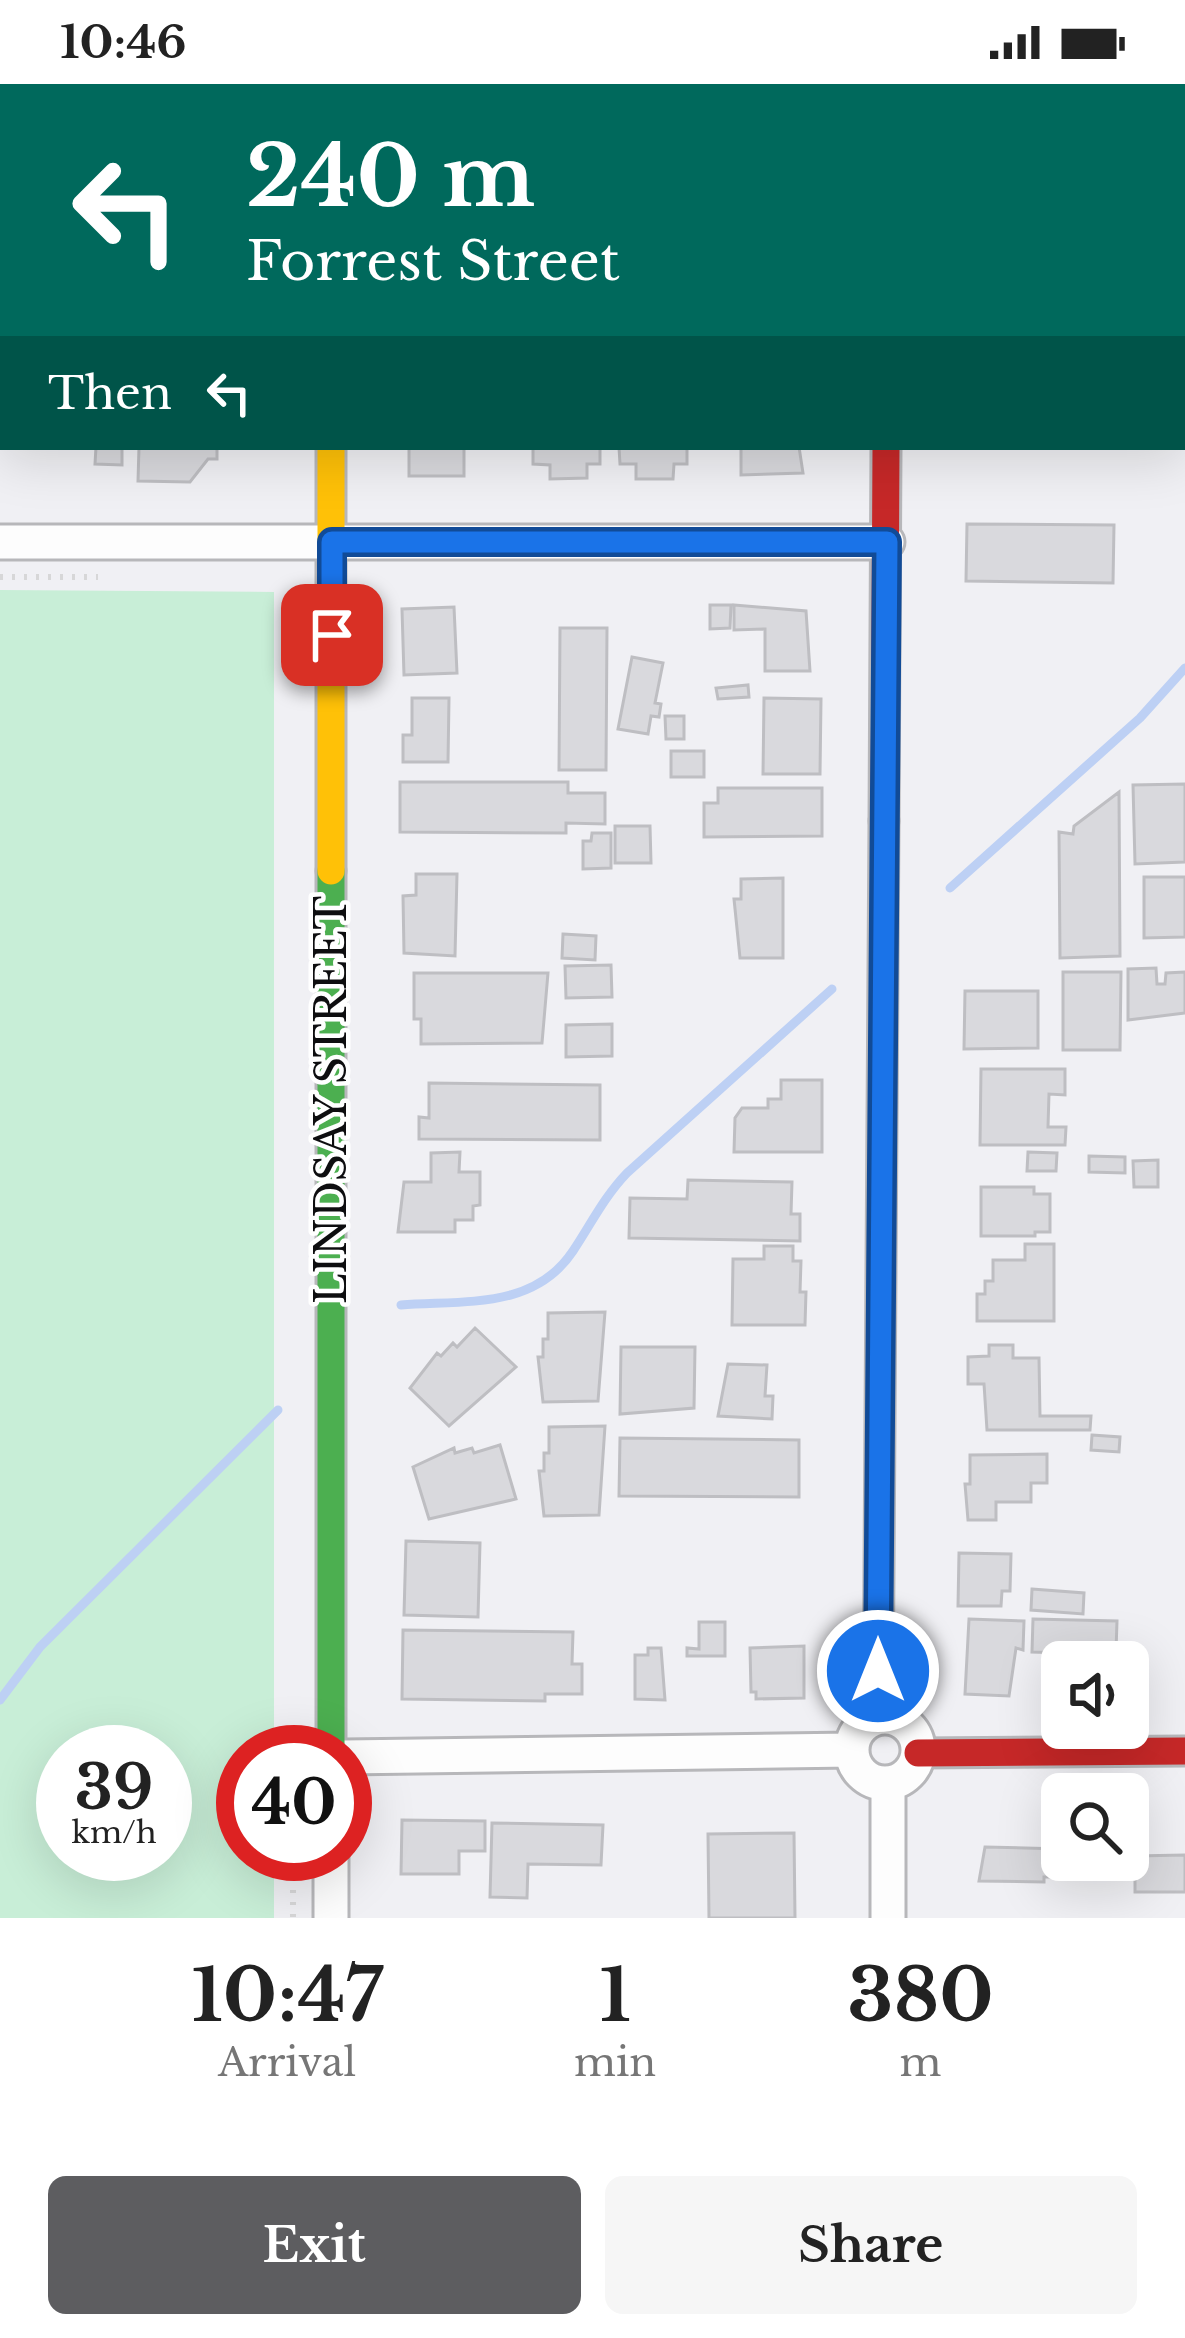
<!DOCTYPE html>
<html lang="en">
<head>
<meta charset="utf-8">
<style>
	body { margin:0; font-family:"Libre Baskerville",serif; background:#f6f6f6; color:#222; height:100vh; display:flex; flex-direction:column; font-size:45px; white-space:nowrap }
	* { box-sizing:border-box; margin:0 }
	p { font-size:39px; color:#767676 }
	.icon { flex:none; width:66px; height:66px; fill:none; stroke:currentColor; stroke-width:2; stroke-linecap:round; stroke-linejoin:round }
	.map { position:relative; height:1834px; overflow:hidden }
	.drawer { display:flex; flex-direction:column; background:#fff; flex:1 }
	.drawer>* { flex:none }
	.guide { position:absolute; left:0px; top:0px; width:1185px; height:366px; box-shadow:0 12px 48px #0002; background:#00695c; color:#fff; overflow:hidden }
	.tools { position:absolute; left:1041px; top:1557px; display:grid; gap:24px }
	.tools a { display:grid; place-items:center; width:108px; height:108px; border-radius:18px; background:#fff; box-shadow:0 12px 48px #0002; font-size:60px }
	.speed { position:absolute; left:36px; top:1641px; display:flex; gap:24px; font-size:60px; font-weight:700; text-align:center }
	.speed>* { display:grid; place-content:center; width:156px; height:156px; border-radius:50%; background:#fff; box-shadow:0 12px 48px #0002; line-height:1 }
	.speed small { font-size:30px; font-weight:400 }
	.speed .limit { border:18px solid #d22; background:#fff; color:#111 }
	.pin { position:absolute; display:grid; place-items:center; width:102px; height:102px; color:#fff; margin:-51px; border-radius:24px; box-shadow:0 6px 18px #0006 }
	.me { position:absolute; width:132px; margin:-66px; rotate:0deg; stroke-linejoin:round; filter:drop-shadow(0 0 9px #0008) }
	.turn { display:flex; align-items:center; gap:42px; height:252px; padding:0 48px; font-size:54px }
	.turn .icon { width:156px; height:156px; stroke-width:2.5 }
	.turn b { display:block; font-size:84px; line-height:102px }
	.then { display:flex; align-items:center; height:114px; padding:0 48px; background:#0003; gap:24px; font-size:45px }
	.eta { display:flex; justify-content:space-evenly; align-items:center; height:204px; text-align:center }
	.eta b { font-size:72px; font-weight:700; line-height:84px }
	.button { display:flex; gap:24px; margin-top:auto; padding:24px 48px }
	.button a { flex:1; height:138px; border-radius:18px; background:#5d5d60; color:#fff; font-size:48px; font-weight:700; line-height:138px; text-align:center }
	.button a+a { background:#f6f6f6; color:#222 }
	.status { display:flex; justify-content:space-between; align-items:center; height:84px; padding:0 60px; background:#fff; direction:ltr }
	.status svg { height:33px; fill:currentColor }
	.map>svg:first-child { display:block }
</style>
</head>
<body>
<div class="status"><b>10:46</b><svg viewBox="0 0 49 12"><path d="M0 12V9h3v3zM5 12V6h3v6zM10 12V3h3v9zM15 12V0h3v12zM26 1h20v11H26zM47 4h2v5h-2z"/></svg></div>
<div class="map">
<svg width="1185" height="1834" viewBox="0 0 1185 1834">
	<rect width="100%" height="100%" fill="#f0f0f4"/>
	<path fill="#c8eed7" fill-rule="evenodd" d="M0,506L274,508V1668H243V1770H274V1834H0ZM63,1668H165V1770H63Z"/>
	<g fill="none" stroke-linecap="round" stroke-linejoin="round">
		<path stroke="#bdd0f4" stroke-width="9" d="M950,804L1140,634L1185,584
			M401,1221C464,1216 534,1226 573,1167C591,1140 604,1113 627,1089L832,905
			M0,1616L40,1563L278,1326"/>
	</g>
	<path fill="#d9d9dd" stroke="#bebec2" stroke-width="3" d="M648,0H809V3H648Z
		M96,363H122V381L95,380Z
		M139,363H217V375H208L190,398L138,397Z
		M409,363H464V392H409Z
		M533,363H600V380H587V394L550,395V381L533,380Z
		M619,363H687V380H674L673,395H636V380H620Z
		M741,363H799L803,389L741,391Z
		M967,440L1114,441L1113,499L966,497Z
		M710,521H731L730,544L710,545Z
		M734,521L806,527L810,587H765V545L734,546Z
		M454,523L457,589L404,591L402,525Z
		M560,544H607L606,686H559Z
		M632,573L663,579L655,619L661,620L659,633L651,632L648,650L618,645Z
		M748,601L749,613L718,615L716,604Z
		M412,614H449L448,678H403V651H412Z
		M764,614L821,615L820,690H763Z
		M665,632H684V655H666Z
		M671,667H704V693H671Z
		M400,698H568V709H605V740L566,739V749L400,748Z
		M1185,700V778L1135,780L1133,701Z
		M718,704H822V752L704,753V719H718Z
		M1119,708L1120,872L1060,874L1059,748L1073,750L1074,742Z
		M615,742H650L651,779H615Z
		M592,749H611V784L583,785V757H591Z
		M416,790H457L455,872L404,869L403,812L416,811Z
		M1144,793H1185V853L1144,854Z
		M783,794V874H740L734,815H741V795Z
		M563,850L596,852L595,876L562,874Z
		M611,881L612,913L566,914L565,882Z
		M1156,884L1157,900H1165L1166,889L1185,888V929L1128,936V885Z
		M1063,888H1121L1120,966H1063Z
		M414,889H548L542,959L421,960V935H414Z
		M965,907H1038V964L964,965Z
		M612,940V972L566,973V941Z
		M981,985H1065V1011L1049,1010L1048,1043H1066L1065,1061H980Z
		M781,996H822V1068H734L735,1034L742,1024H768V1015H781Z
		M429,999L600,1001V1056L419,1055V1033L429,1034Z
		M460,1068L459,1088H480V1121L473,1122V1136H455V1148H398L404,1098H431V1069Z
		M1028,1068L1057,1069L1056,1087H1027Z
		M1089,1072L1125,1073V1089L1089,1088Z
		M1158,1076V1103H1134L1133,1077Z
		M688,1096L792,1098L791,1130H800V1157L629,1154L630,1114L687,1115Z
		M981,1103H1034V1110H1050V1148H1035V1152H981Z
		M1025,1160H1054V1237H977V1210H985V1197H993V1176H1025Z
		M764,1162H793V1177H801L800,1208H806L805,1241H732L733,1175H764Z
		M605,1228L598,1317L543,1318L538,1273H543V1255H548V1229Z
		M475,1244L516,1283L449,1342L410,1304L437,1269L441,1272L453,1259L457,1263Z
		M989,1261H1013V1274H1039L1040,1332H1091L1090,1346H987L984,1300H968V1273L989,1272Z
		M621,1263H695L694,1324L620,1330Z
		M728,1280L767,1281L765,1312H773L772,1335L718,1332Z
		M605,1342L599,1431L544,1432L539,1387H544V1369H549V1343Z
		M1092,1351L1120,1353L1119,1368L1091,1366Z
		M620,1354L799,1356V1413L619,1412Z
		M500,1361L516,1415L429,1435L413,1383L454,1364L455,1369L472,1364L474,1369Z
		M1047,1370V1399H1031V1418H996V1436H968L965,1400H970V1371Z
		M406,1457L480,1459L478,1533L404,1531Z
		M959,1469L1011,1470L1010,1507H1002L1001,1522H958Z
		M1032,1505L1084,1509L1083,1530L1031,1526Z
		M969,1535L1024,1537L1023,1566L1016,1564L1009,1612L965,1610Z
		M1033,1535L1117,1537L1116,1567H1092L1091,1578H1065V1569L1032,1568Z
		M699,1538H725V1572H687V1564L699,1565Z
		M403,1546L573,1548L572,1580H582V1610H545V1617L402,1615Z
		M804,1562V1614L756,1615V1608H751L750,1564Z
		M648,1564H661L665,1616L635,1615V1571H648Z
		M402,1736L485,1737V1767H459V1790H401Z
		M492,1739L603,1741L601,1781L528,1780L527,1814L490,1813Z
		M794,1749L795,1834H709L708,1750Z
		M985,1763L1062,1765L1065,1793H1044V1798L979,1797Z
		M1185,1771V1808H1135V1772Z"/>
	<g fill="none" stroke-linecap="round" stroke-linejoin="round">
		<g stroke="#b7b7ba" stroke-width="39">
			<path id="street" d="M882,0V3
				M332,3V0
				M1182,4H1185
				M0,458H887
				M852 1666a33 33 0 1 1 66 0a33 33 0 1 1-66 0Z
				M345,1673L852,1666
				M888,1700V1834
				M331,1770V1834"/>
		</g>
		<g stroke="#b7b7ba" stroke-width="33">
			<path id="fast" d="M331,787V1668"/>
		</g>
		<g stroke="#b7b7ba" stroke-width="33">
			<path id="slow" d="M331,363V787
				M878,1634L884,737"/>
		</g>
		<g stroke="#b7b7ba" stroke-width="33">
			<path id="jam" d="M884,737L886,363
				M918,1669L1185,1667"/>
		</g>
		<path stroke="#d7d7d8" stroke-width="6" stroke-dasharray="3 9" stroke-linecap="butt" d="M0,493H98
			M293,1770V1834"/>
		<use href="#street" stroke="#fdfdfd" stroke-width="33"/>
		<use href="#fast" stroke="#4caf50" stroke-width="27"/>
		<use href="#slow" stroke="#ffc107" stroke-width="27"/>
		<use href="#jam" stroke="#c62828" stroke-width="27"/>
	</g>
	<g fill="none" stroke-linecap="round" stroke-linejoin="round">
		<g stroke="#114b97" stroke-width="30">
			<path id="route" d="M332,551V458H887L878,1587"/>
		</g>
		<use href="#route" stroke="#1a73e8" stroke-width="21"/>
	</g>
	<g text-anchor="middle" stroke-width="9" stroke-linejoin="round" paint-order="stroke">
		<g font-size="42" fill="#0e0e10" stroke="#fff">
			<text transform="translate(331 1016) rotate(-90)" y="15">LINDSAY STREET</text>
		</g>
	</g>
</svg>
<div class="tools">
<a><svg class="icon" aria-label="sound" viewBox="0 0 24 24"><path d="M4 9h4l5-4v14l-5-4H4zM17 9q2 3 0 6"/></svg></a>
<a><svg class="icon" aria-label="search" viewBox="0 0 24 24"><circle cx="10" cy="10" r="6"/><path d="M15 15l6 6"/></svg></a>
</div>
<div class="speed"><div>39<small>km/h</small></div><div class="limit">40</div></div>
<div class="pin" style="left:332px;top:551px;background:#d93025"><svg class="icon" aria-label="arrive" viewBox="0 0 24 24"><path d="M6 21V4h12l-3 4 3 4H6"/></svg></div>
<svg class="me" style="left:878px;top:1587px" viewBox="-20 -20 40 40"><circle r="17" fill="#1a73e8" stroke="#fff" stroke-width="3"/><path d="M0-11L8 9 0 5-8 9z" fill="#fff"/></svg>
<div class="guide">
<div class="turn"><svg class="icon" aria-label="left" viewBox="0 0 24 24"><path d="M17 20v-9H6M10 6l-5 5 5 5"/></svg><div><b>240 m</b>Forrest Street</div></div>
<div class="then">Then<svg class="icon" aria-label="left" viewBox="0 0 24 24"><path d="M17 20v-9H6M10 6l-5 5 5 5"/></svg></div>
</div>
</div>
<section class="drawer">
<div class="eta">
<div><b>10:47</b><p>Arrival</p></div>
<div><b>1</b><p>min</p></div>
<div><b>380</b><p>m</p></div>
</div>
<div class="button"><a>Exit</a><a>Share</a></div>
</section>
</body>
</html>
